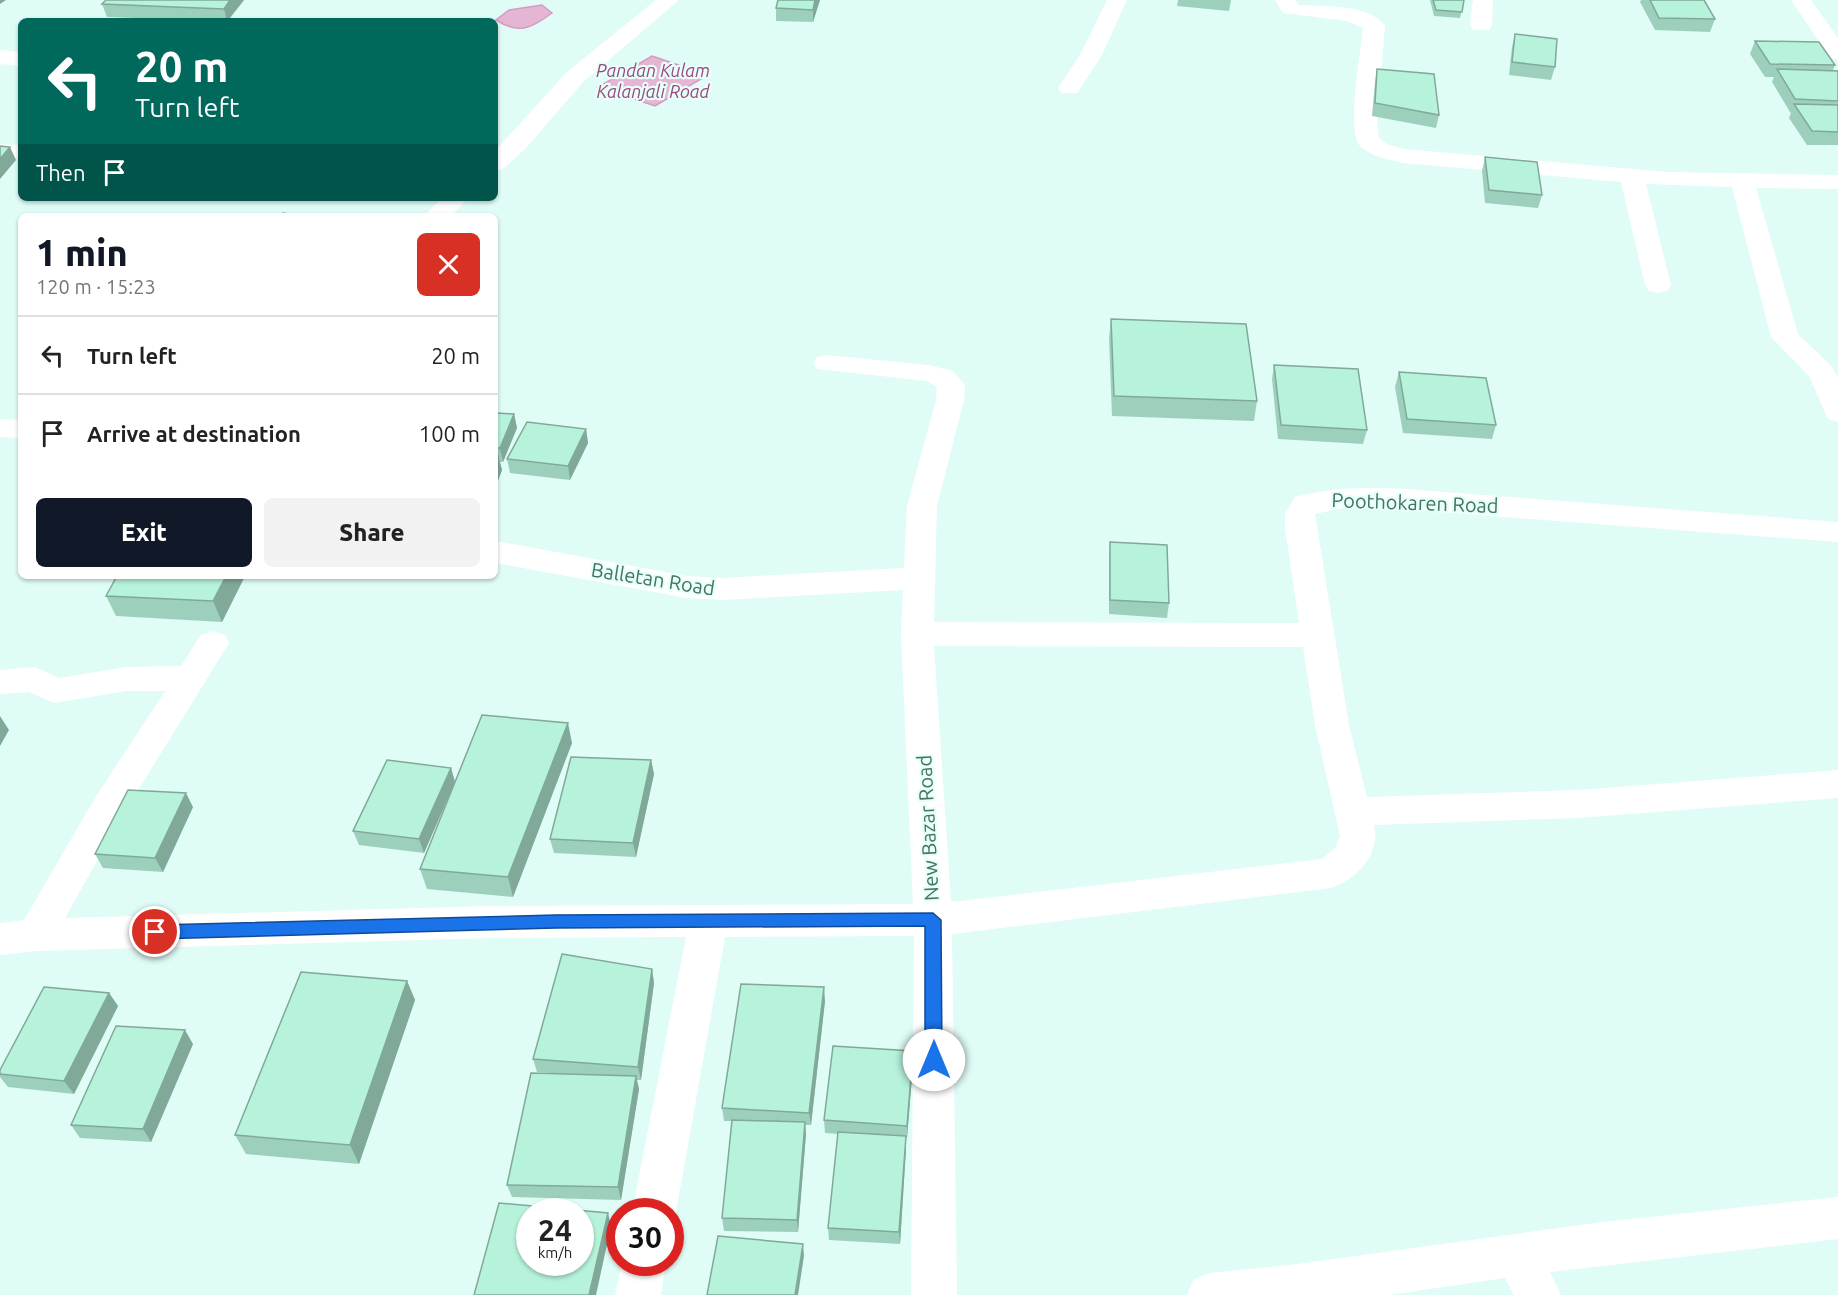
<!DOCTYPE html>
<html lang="en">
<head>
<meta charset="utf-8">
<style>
	body { margin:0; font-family:Ubuntu,sans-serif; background:#f2f2f2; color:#222; height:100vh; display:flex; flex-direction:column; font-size:22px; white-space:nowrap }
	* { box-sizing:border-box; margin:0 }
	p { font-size:20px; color:#767676 }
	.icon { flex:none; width:33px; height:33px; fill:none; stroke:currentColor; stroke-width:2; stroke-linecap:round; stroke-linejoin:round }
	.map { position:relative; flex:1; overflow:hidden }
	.side { position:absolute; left:18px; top:213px; width:480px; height:366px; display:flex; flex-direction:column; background:#fff; border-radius:9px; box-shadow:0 2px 4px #0004 }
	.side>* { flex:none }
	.hud { position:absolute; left:18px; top:18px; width:480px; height:183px; border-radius:9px; box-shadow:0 2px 4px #0004; background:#00695c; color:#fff; overflow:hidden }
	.speed { position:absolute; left:516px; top:1198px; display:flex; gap:12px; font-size:30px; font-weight:700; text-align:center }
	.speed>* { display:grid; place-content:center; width:78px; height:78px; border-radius:50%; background:#fff; box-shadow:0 2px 4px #0004; line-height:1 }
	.speed small { font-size:15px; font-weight:400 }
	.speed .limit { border:9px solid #d22; background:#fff; color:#111 }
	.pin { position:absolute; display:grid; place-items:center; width:51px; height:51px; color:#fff; margin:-26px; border:3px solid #fff; border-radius:50%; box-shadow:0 2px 6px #0007 }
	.me { position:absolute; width:66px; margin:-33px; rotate:0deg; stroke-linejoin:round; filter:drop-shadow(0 0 4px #0008) }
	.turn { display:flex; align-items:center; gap:21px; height:126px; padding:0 18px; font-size:27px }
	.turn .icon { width:78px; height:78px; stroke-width:2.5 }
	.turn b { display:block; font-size:42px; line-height:51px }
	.then { display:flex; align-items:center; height:57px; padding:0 18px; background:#0003; gap:12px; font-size:22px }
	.round { display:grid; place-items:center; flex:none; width:63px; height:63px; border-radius:9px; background:#f2f2f2 }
	.headline { display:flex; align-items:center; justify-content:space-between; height:102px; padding:0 18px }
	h1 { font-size:36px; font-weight:800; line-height:45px; color:#111827 }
	.button { display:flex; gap:12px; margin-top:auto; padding:12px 18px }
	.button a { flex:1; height:69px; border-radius:9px; background:#111827; color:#fff; font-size:24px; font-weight:800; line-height:69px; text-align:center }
	.button a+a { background:#f2f2f2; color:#222 }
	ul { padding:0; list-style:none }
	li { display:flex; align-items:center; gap:18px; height:78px; padding:0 18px; border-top:2px solid #e0e0e0 }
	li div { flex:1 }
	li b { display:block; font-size:22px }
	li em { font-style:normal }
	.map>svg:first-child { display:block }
</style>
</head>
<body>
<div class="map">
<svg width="1838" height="1295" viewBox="0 0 1838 1295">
	<rect width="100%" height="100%" fill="#e0fcf7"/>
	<path fill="#e5b5d4" stroke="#d79bc1" stroke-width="1.5" d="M542,5L552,13C532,28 519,35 496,20L509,10Z
		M652,56L708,75L655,106L598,87Z"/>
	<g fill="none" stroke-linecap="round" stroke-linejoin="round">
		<path fill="#fff" fill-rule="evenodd" d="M656,0H679L584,81L525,149L503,169L495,171V151L568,71Z
			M1107,0H1127L1102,55L1077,93H1061L1058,88L1080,55Z
			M1275,0H1295L1299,5C1324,7 1369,3 1385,26L1377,124L1379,138L1389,145L1404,149L1669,172L1838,175V189L1756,188L1798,334L1832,367L1838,378V422L1828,419L1809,376L1771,337L1732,187L1646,184L1671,285L1667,291L1658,293L1649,291L1645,285L1621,182L1403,163C1388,159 1372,157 1360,146C1346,132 1361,50 1363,28L1347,21L1283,13Z
			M1473,0H1493L1492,25L1489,30H1473L1470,25Z
			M1791,0H1811L1838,38V60L1830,58Z
			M0,50L21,52V66L0,64Z
			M0,144L21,145V159L0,158Z
			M442,198H469L451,216H424Z
			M827,355L928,365L953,371L965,385L964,400L937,506L934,622L1299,623L1285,528V514L1295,497C1332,487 1368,487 1406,489L1838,522V542L1384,508H1343L1315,514L1349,725L1367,797L1578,790L1838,770V798L1578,818L1374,825C1381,854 1356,880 1331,888L952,934L957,1295H911L914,936L725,937L676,1212L670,1224V1212H632L686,937L490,938L36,951L0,955V923L24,920L95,798L165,691H127L54,703L29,692L0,694V670L35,667L59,678L127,667L181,666L201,635L213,631L225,635L229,643L121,818L65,918L490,906L913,904L901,634L903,590L722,600L687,598L495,563V541L687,576L722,578L904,568L907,506L936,400L937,387L927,381L817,369L813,363L817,357ZM934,646L1303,647L1315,725L1340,836L1335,848L1322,859L951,902Z
			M0,419L21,420V438L0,437Z
			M1838,1197V1239L1550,1272L1561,1295H1514L1505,1278L1389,1295H1187L1194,1279L1210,1273L1290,1265L1602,1222Z
			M622,1263H666L661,1295H615Z"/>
	</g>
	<path fill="#9dd0bc" d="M106,0H244L228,21L107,17L102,4Z
		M778,0H820L813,22L776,21V8Z
		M1178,0H1231L1229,11L1177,6Z
		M1430,0H1464L1460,18L1434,16Z
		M1641,0H1704L1715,19L1710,32L1655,30L1640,2Z
		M1515,34L1555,67L1551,80L1509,75L1512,47Z
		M1755,41L1835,65L1833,70L1838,71V145H1807L1789,118L1791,113L1790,112L1772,82L1774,77H1765L1750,54Z
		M1377,69L1439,115L1436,128L1372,116L1375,82Z
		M1485,157L1542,195L1538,208L1485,203L1482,171Z
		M1111,319L1257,401L1254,421L1112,416L1109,339Z
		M1274,365L1367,430L1363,444L1278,439L1272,379Z
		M1399,372L1496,425L1492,439L1403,433L1395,387Z
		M495,413L514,414L517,428L503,462H500L502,470L495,488Z
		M586,429L588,443L570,480L510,473L507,459Z
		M1110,542L1169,603L1167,618L1109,614V556Z
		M245,576L222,622L116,616L106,596Z
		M572,743L513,897L427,889L420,869Z
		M651,760L654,774L636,857L554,853L550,839Z
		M451,768L455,782L424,853L359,845L353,831Z
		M193,807L163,872L103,868L95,854Z
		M652,969L654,983L641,1080H637L639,1089L621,1200L512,1197L507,1185L565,1074L537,1072L533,1059Z
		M407,981L415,1000L359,1164L246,1154L235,1135Z
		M109,993L118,1006L74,1094L8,1087L0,1077V1070Z
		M825,1001L811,1125H805L806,1134L798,1232L724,1231L722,1218L732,1121H724L722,1108Z
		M193,1044L151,1142L80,1138L71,1125Z
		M913,1064L907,1138H906V1149L900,1244L829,1240L828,1228L838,1134L825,1133L824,1120Z"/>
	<path fill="#80a999" d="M0,0H6L0,4Z
		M230,0H244L227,21L224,9Z
		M815,0H820L813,22V10Z
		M10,147L16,160L0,179V159Z
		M514,414L517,428L503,462L500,448Z
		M586,429L588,443L570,480L568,466Z
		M498,456L502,470L495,488V464Z
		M226,576H245L222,622L213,601Z
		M0,716L9,730L0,746Z
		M568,723L572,743L513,897L508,877Z
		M651,760L654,774L636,857L633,843Z
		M451,768L455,782L424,853L419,839Z
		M186,793L193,807L163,872L155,858Z
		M652,969L654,983L641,1080L638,1067Z
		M407,981L415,1000L359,1164L350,1145Z
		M824,987L825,1001L811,1125L809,1113Z
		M109,993L118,1006L74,1094L64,1081Z
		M185,1030L193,1044L151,1142L143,1129Z
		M913,1051V1064L907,1138V1126Z
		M636,1076L639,1089L621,1200L618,1187Z
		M805,1122L806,1134L798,1232L797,1220Z
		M906,1136V1149L900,1244L899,1232Z
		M608,1213L611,1226L596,1295H589Z
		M803,1244L804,1256L798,1295H795Z"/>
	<path fill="#b7f2db" stroke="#80a999" stroke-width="1.5" fill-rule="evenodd" d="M106,0H230L224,9L102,4Z
		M778,0H815L813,10L776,8Z
		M1433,0H1464L1462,12L1436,10Z
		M1650,0H1704L1715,19L1659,18Z
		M1515,34L1557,39L1555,67L1512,62Z
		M1755,41L1819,42L1835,65L1770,64Z
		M1377,69L1434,74L1439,115L1375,103Z
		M1777,69L1838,71V101L1795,99Z
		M1794,104L1838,105V132L1812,131Z
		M0,146L10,147L0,159Z
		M1485,157L1537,162L1542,195L1489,190Z
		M283,213L297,216H280Z
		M1111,319L1246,324L1257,401L1114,396Z
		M1274,365L1358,369L1367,430L1281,425Z
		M1399,372L1486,378L1496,425L1407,419Z
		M495,413L514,414L500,448H495Z
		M527,422L586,429L568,466L507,459Z
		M495,455L498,456L495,464Z
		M1110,542L1167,545L1169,603L1110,600Z
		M117,576H226L213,601L106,596Z
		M482,715L568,723L508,877L420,869Z
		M571,757L651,760L633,843L550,839Z
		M387,760L451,768L419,839L353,831Z
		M128,790L186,793L155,858L95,854Z
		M562,954L652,969L638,1067L533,1059Z
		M301,972L407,981L350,1145L235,1135Z
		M741,984L824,987L809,1113L722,1108Z
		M44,987L109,993L64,1081L0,1074V1070Z
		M116,1026L185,1030L143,1129L71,1125Z
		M833,1046L913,1051L907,1126L824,1120Z
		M531,1073L636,1076L618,1187L507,1185Z
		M732,1120L805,1122L797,1220L722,1218Z
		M838,1132L906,1136L899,1232L828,1228Z
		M499,1203L608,1213L589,1295H474ZM530,1212H580V1263H530Z
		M718,1236L803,1244L795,1295H707Z"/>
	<path fill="#1a73e8" stroke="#114b97" stroke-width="1.5" d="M933,913L941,920L942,1060L940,1066L934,1068L928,1066L925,1060V926L556,928L155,939L150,937L147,932L150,927L155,925L556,915Z"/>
	<g text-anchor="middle" stroke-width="4.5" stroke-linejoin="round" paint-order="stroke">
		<g font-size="18" font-style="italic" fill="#9c497d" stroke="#e6fffa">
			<text x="653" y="77">Pandan Kulam<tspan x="653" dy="21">Kalanjali Road</tspan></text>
		</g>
		<g font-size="20" fill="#477360" stroke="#e6fffa">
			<text transform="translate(1415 503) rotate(2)" y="7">Poothokaren Road</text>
			<text transform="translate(653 579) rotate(9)" y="7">Balletan Road</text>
			<text transform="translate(928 828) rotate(-93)" y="7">New Bazar Road</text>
		</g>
	</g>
</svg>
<div class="speed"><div>24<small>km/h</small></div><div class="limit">30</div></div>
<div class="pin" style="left:155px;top:932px;background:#d93025"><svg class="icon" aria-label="arrive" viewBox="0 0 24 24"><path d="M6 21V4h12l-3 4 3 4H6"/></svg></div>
<svg class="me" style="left:934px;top:1060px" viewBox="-20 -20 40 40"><circle r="19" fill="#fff"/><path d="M0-13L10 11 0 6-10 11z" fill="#1a73e8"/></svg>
<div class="hud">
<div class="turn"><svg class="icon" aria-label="left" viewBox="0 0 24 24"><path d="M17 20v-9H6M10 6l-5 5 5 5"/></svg><div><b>20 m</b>Turn left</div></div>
<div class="then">Then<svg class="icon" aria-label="arrive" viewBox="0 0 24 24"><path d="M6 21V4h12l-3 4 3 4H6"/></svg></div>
</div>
<section class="side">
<div class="headline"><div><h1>1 min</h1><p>120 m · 15:23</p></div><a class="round" style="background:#d93025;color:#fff"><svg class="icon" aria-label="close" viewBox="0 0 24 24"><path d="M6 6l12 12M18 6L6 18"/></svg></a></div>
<ul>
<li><svg class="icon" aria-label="left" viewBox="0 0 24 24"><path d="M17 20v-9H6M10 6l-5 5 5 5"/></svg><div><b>Turn left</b></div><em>20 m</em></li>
<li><svg class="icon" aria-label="arrive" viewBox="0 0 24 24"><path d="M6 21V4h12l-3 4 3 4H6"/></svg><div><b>Arrive at destination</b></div><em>100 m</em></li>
</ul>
<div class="button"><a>Exit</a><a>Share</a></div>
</section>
</div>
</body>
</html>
